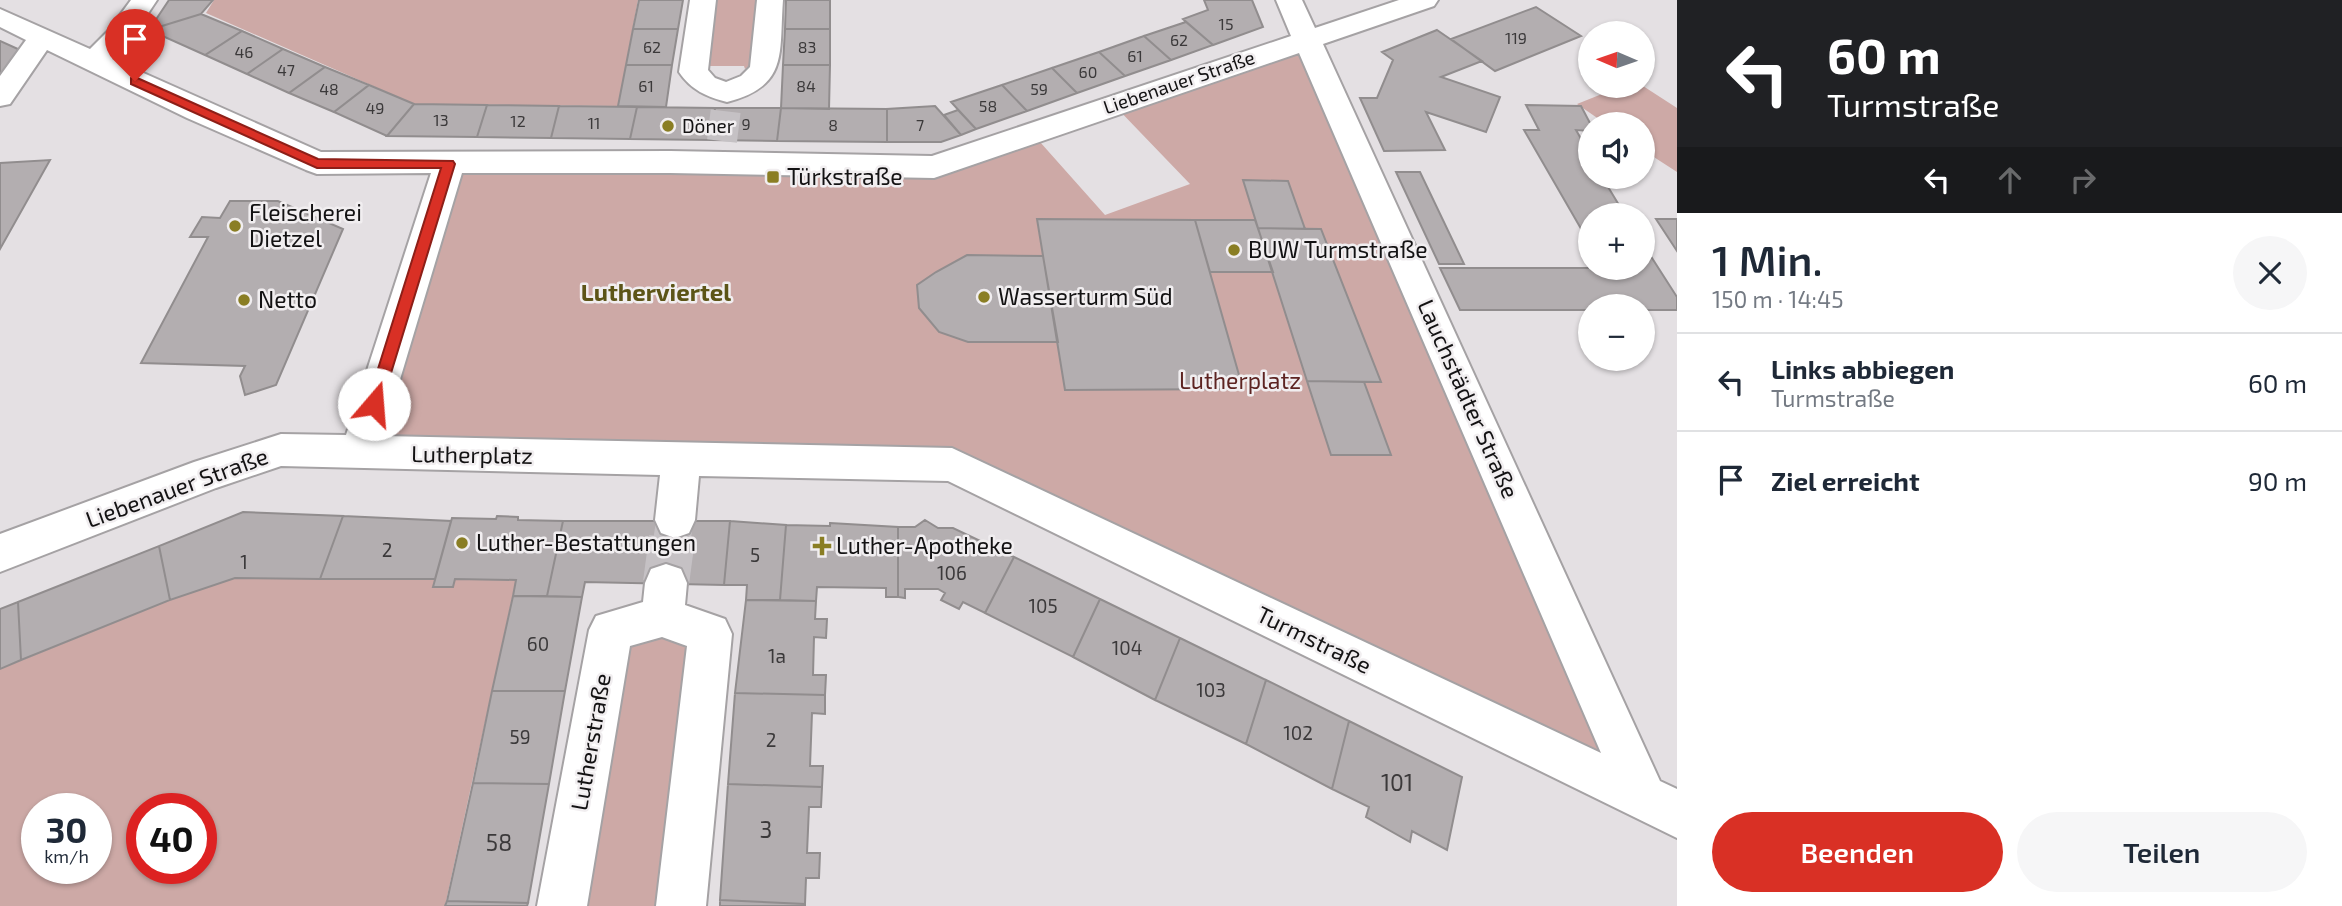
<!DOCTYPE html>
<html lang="de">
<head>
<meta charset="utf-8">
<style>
	body { margin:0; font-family:"Exo 2",sans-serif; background:#f6f6f7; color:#1f2937; height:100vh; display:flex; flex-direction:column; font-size:26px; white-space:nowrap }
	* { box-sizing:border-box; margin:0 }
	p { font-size:23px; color:#747a83 }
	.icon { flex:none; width:38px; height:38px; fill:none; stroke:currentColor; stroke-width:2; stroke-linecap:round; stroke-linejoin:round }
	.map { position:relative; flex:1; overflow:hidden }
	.details { display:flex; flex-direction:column; background:#fff; width:665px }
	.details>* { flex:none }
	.banner { background:#202124; color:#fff; overflow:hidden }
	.needle { width:46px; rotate:272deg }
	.tools { position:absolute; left:1578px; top:21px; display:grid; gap:14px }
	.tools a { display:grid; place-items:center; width:77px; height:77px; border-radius:50%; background:#fff; box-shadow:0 2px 5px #0004; font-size:35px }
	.speed { position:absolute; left:21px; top:793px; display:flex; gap:14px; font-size:35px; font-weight:700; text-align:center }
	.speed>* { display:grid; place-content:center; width:91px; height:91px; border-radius:50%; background:#fff; box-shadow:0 2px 5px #0004; line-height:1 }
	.speed small { font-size:18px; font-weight:400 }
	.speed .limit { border:10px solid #d22; background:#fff; color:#111 }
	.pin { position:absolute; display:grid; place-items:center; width:60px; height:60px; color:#fff; margin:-72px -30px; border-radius:50% 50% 50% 0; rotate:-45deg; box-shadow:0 0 7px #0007 }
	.pin .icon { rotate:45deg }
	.me { position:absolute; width:77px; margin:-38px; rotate:18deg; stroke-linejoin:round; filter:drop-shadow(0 0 5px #0008) }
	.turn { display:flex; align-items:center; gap:24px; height:147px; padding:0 35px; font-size:32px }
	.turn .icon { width:91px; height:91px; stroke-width:2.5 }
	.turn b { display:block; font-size:49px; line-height:60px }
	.lanes { display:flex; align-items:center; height:66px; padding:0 35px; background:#0003; justify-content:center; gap:35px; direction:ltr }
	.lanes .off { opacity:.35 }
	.round { display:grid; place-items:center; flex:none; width:74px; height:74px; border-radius:37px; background:#f6f6f7 }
	.overview { display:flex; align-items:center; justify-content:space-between; height:119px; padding:0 35px }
	h1 { font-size:42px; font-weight:600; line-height:52px }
	.action { display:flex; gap:14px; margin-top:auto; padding:14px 35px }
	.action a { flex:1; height:80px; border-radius:42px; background:#d93025; color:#fff; font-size:28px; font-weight:600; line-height:80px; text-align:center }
	.action a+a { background:#f6f6f7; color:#1f2937 }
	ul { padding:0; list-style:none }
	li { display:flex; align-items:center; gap:21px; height:98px; padding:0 35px; border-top:2px solid #e0e1e3 }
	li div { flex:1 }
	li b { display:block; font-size:26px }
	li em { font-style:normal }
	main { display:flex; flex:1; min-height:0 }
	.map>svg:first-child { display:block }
</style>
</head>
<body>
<main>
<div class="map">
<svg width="1677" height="906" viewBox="0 0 1677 906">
	<rect width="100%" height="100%" fill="#e4e0e3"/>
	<path fill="#cda9a6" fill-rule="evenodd" d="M214,0H638L618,106L414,104L206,13Z
		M710,0H760L754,62L745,69L744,66H709L707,68Z
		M1306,39L1644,799L952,465L359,452L449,164L934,167L1032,133L1105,215L1190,184L1114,105Z
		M1622,86H1643L1677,108V172L1643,150V124H1606L1577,104Z
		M235,578L435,579L433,587H452L455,579L516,580L445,906H0V669L170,600ZM37,808H96V868H37ZM142,808H201V868H142Z
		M636,637L686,640L694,645L670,906H578L618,652Z"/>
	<path fill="#b3aeb0" stroke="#918d8e" stroke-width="2" d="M169,0H213L201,14L149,30Z
		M639,0H683L678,29H633Z
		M786,0H830V29H785Z
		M1204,0H1252L1263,27L1213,45L1183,19L1208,10Z
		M1536,7L1581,36L1495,71L1451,39Z
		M201,14L242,31L205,55L149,30Z
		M1186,22L1213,45L1171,60L1144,36Z
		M633,29H678L672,65H626Z
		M785,29H830V65H783Z
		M1437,30L1482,61L1441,77L1500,97L1486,132L1426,112L1445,150L1384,151L1360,98H1377L1393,60L1382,52Z
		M242,31L283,49L247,74L205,55Z
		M1144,36L1171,60L1125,76L1099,52Z
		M0,41L20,50L0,79Z
		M283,49L325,67L289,93L247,74Z
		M1099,52L1125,76L1077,93L1052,68Z
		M626,65H672L666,107L618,106Z
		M783,65H830L829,109L781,108Z
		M325,67L369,85L334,112L289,93Z
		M1052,68L1077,93L1027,111L1002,85Z
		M369,85L414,104L387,136L334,112Z
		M1002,85L1027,111L976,129L951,102Z
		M414,104L487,105L477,137L387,136Z
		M487,105L559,106L551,138L477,137Z
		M1526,105L1581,106L1591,125V131L1576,130L1591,156V177H1602L1625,215H1591V246L1524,130H1539Z
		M559,106L637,107L630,139L551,138Z
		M935,106L961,135L941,142H887V109Z
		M637,107L715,108L711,140L630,139Z
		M715,108H781L777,141L711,140Z
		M781,108L887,109V142L777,141Z
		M958,110L976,129L961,135L944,115Z
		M50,160L0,249V163Z
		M1396,172H1420L1464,264H1439Z
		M1243,180L1288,181L1305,229L1258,228Z
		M230,201H278L343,229L276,385L245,395L240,376L245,366L141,363L208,237H190L202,217L220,218Z
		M1037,219L1195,220L1243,389L1065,390Z
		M1656,219H1677V251Z
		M1195,220H1255L1273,272H1210Z
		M1258,228L1321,229L1381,382L1307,381Z
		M1643,244L1677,297V310H1643V306H1591V310H1460L1440,268H1643Z
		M967,255L1043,256L1058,342H968L939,332L919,308L917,285L936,272Z
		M1307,381L1364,382L1391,455H1331Z
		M243,512L343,516L320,579L235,578L170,600L159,546Z
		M343,516L451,521L435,579H320Z
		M497,516L518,517V520L563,521L547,596H513L516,580L455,579L453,587H433L452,518L496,519Z
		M925,520L938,528H953L1014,557L985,613L963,602L959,609L941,600L945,593L938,589H905V598L898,597V527H915Z
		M563,521H730L724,585L585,582L582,597L547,596Z
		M730,521L786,525L780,600H746L747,585H724Z
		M830,523L898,527V597H886V588L817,587L816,601L780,600L786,525L830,526Z
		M159,546L170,600L21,660L18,602Z
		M1014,557L1100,599L1073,657L985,613Z
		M513,596L582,597L565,691H492Z
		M1100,599L1180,638L1155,700L1073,657Z
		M746,600L816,601L815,619H827L826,638L814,637L813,675H826L825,695L735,693Z
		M18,602L21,660L0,669V609Z
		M1180,638L1266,680L1246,744L1155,700Z
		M1266,680L1349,721L1332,789L1246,744Z
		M492,691H565L549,784L473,783Z
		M735,693L825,695V714L812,713L810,766H823L822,787L728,784Z
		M1349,721L1462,777L1447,850L1412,831L1410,842L1366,817L1369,807L1332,789Z
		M473,783L549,784L528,903L447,901Z
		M728,784L822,787L821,807H809L807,853H820L819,878H806L805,904L720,900Z
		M720,900L805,904V906H720Z
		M447,901L528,903L527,906H445Z"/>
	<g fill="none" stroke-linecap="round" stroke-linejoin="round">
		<path stroke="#c5c1c4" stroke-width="30" stroke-dasharray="30 15" stroke-linecap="butt" d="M722,141L726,108"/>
		<path stroke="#c5c1c4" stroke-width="37" stroke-dasharray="37 18" stroke-linecap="butt" d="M672,539L675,520"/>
		<path stroke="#c5c1c4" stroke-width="46" stroke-dasharray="46 23" stroke-linecap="butt" d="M666,583L672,538"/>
		<g stroke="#a5a2a4" stroke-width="4">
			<path id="minor" d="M131,0H157L129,42L112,59L321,152L670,151L932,156L1291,36L1276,0H1302L1315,28L1399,0H1438L1434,6L1323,44L1660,781L1677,789V838L948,481L699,476L695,520L689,533L675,538L661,533L655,520L660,475L281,466L216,488L0,572V534L194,462L281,434L346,435L431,173L317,174L306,170L187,118L47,50L10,104L0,106V76L26,40L0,27V9L90,49L109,30ZM1299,53L1601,753L952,448L383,436L462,173H670L934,178Z
				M690,0H716L708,70L715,78L726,82L741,76L750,67L757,0H783C779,54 789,86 727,102C707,97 691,90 679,72Z
				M666,564L681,569L687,583L685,605L725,619L732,634L706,906H656L687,646L662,637L630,646L587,906H537L589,630L596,616L643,602L645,583L651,569Z"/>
		</g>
		<use href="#minor" fill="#fff" fill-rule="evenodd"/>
	</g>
	<path fill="#d93025" stroke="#8d1f18" stroke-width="2" d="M135,77L318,159L453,161L455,164L380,409L374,411L367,404L441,168H317L131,84V78Z"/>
	<g fill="#8a7e24" stroke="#f1eef0" stroke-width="2.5">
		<circle cx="668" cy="126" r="7"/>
		<rect x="766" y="170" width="14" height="14" rx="3.5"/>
		<circle cx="235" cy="226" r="7"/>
		<circle cx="1234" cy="250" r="7"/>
		<circle cx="984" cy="297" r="7"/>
		<circle cx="244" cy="300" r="7"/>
		<circle cx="462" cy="543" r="7"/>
		<path d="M818.5 535.5h7v7h7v7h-7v7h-7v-7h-7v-7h7z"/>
	</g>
	<g text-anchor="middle" stroke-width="5" stroke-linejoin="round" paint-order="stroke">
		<g font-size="16" fill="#3b393a">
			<text x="1226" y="30">15</text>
			<text x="1516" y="44">119</text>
			<text x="1179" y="46">62</text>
			<text x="652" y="53">62</text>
			<text x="807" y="53">83</text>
			<text x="244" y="58">46</text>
			<text x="1135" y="62">61</text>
			<text x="286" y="76">47</text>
			<text x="1088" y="78">60</text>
			<text x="646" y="92">61</text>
			<text x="806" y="92">84</text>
			<text x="329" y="95">48</text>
			<text x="1039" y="95">59</text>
			<text x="988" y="112">58</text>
			<text x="375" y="114">49</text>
			<text x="441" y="126">13</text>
			<text x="518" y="127">12</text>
			<text x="594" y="129">11</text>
			<text x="746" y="130">9</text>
			<text x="833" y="131">8</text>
			<text x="920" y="131">7</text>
		</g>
		<g font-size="19" fill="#131213" stroke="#f1eef0">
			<text transform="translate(1179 82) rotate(-19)" y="7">Liebenauer Straße</text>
		</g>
		<g font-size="19" fill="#131213" stroke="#f1eef0" text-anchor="start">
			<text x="682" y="133">Döner</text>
		</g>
		<g font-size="19" fill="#3b393a">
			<text x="387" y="557">2</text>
			<text x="755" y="562">5</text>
			<text x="244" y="569">1</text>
			<text x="952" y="580">106</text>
			<text x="1043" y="613">105</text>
			<text x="538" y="651">60</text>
			<text x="1127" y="655">104</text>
			<text x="777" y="663">1a</text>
			<text x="1211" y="697">103</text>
			<text x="1298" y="740">102</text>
			<text x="520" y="744">59</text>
			<text x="771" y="747">2</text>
		</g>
		<g font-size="23" fill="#131213" stroke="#f1eef0" text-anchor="start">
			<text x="787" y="185">Türkstraße</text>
			<text x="249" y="221">Fleischerei<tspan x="249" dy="26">Dietzel</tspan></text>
			<text x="1248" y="258">BUW Turmstraße</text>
			<text x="998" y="305">Wasserturm Süd</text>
			<text x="258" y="308">Netto</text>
			<text x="476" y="551">Luther-Bestattungen</text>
			<text x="836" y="554">Luther-Apotheke</text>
		</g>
		<g font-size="23" fill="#5d2321" stroke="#f1eef0">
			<text x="1240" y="389">Lutherplatz</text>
		</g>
		<g font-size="23" fill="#131213" stroke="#f1eef0">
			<text transform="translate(1468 399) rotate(66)" y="8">Lauchstädter Straße</text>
			<text transform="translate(472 455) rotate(1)" y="8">Lutherplatz</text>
			<text transform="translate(177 488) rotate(-20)" y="8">Liebenauer Straße</text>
			<text transform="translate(1314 640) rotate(26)" y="8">Turmstraße</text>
			<text transform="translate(591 742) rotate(-80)" y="8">Lutherstraße</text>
		</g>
		<g font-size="23" fill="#3b393a">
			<text x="1397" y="791">101</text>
			<text x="766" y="838">3</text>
			<text x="499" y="851">58</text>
		</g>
		<g font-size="24" font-weight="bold" fill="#5c5417" stroke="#f1eef0">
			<text x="656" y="301">Lutherviertel</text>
		</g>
	</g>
</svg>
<div class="tools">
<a><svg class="needle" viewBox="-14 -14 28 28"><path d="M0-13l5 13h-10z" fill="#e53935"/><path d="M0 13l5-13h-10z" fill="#747a83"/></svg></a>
<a><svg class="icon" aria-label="sound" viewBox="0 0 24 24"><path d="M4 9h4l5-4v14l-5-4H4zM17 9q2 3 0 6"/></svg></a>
<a>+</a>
<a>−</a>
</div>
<div class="speed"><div>30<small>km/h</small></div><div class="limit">40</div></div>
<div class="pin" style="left:135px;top:81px;background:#d93025"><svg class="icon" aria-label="arrive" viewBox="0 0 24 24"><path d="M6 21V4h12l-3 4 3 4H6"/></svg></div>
<svg class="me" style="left:374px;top:404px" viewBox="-20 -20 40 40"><circle r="19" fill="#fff"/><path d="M0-13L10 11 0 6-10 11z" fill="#d93025"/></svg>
</div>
<section class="details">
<div class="banner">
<div class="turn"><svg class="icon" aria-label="left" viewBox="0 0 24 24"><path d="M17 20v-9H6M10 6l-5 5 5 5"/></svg><div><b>60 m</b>Turmstraße</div></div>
<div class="lanes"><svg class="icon" aria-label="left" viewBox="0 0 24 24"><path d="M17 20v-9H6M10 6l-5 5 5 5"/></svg><svg class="icon off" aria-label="ahead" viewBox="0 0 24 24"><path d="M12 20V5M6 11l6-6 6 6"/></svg><svg class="icon off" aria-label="right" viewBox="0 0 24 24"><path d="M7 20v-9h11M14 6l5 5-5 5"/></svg></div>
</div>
<div class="overview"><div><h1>1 Min.</h1><p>150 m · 14:45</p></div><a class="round"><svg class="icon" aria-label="close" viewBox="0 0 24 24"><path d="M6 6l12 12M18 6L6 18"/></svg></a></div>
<ul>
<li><svg class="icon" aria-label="left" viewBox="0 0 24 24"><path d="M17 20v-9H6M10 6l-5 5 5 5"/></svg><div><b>Links abbiegen</b><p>Turmstraße</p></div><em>60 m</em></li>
<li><svg class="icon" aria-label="arrive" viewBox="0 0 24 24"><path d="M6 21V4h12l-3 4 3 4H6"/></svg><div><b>Ziel erreicht</b></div><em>90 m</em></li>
</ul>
<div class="action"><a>Beenden</a><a>Teilen</a></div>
</section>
</main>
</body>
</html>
